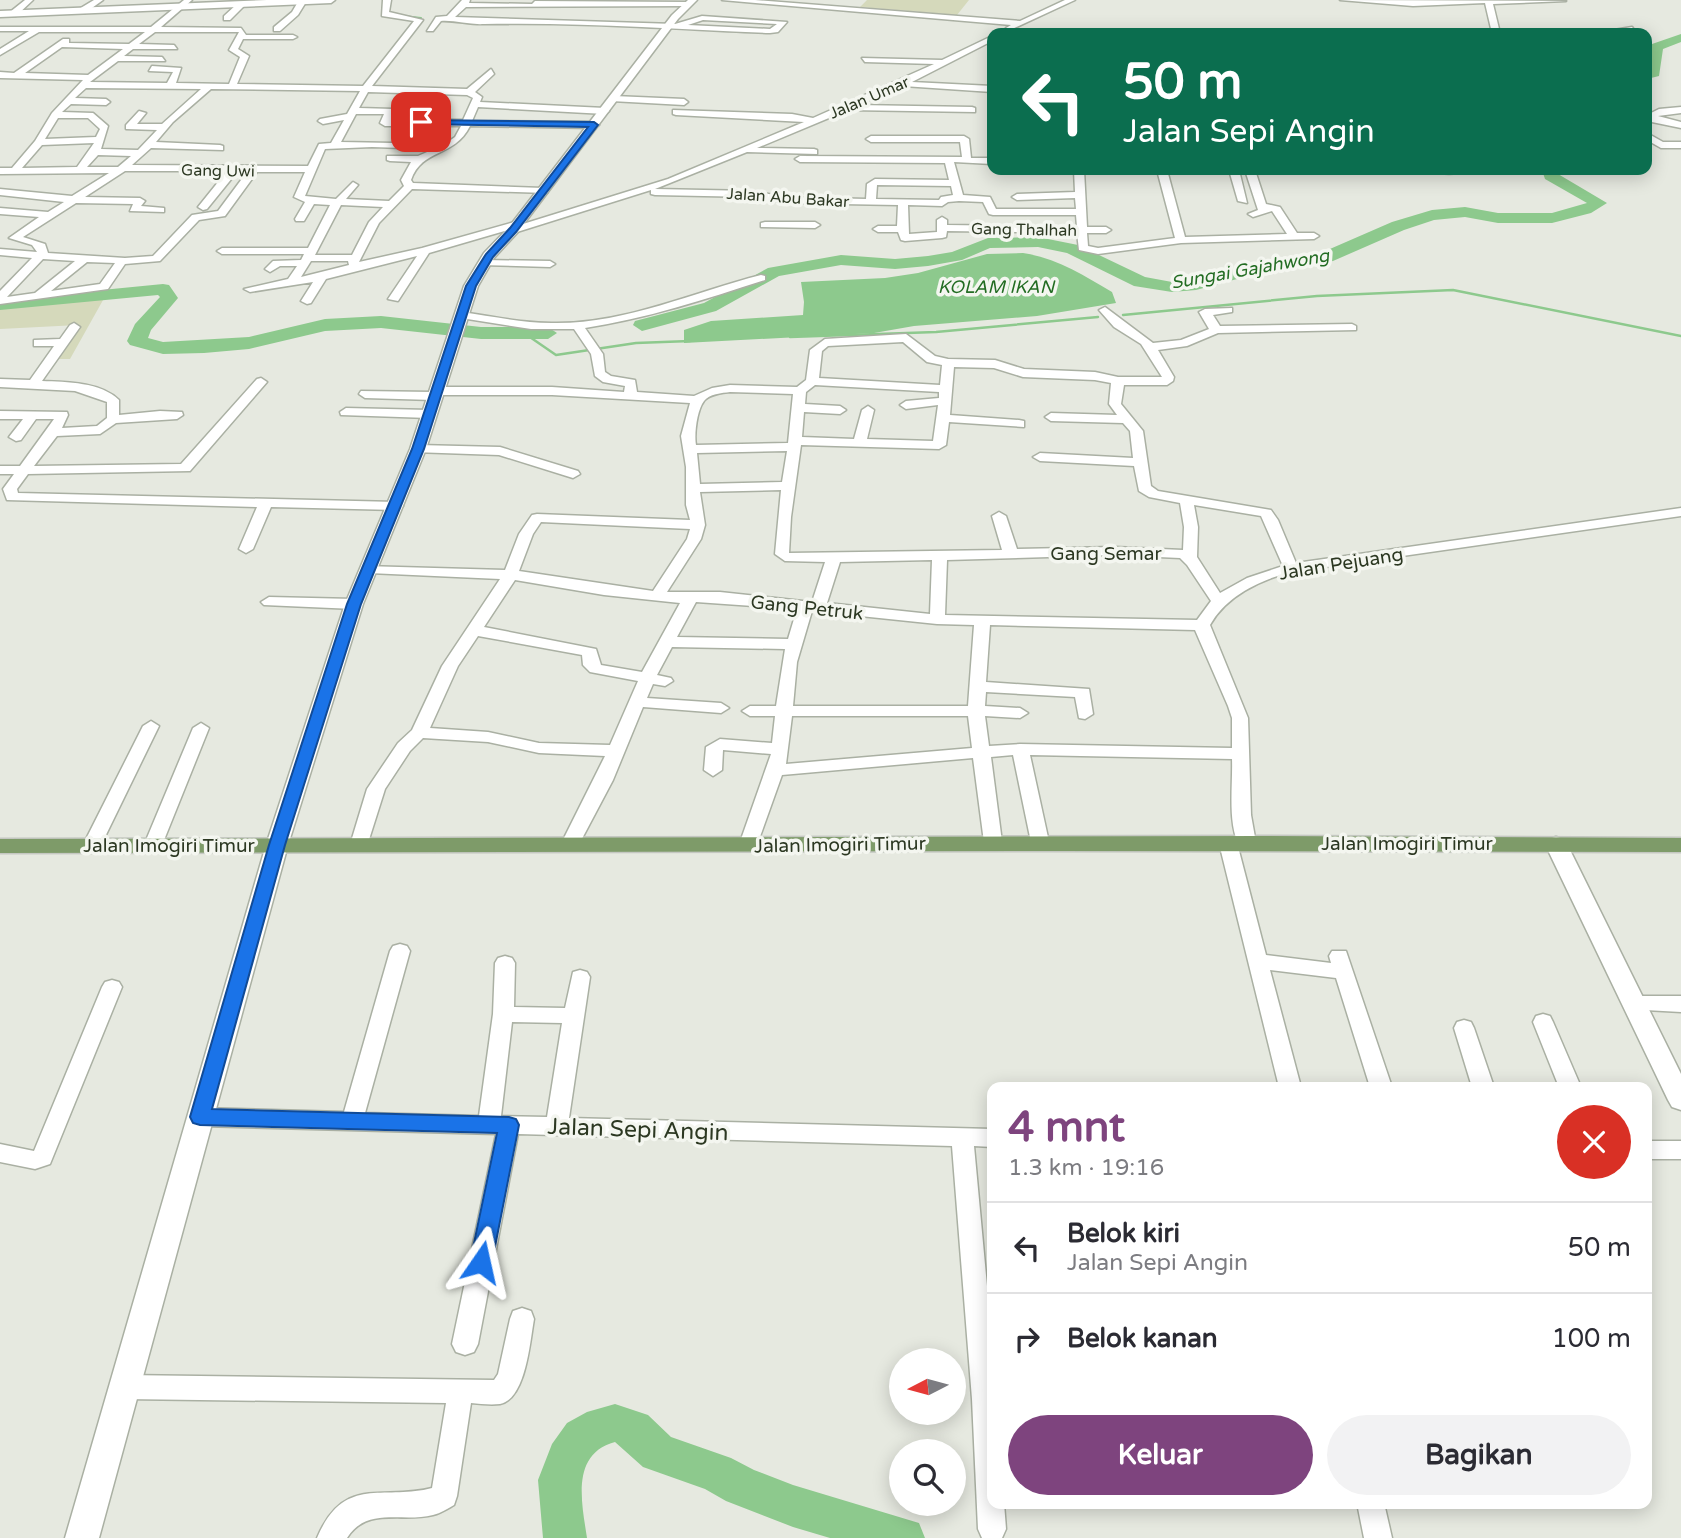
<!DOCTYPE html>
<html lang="id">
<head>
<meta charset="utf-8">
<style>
	body { margin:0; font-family:"Varela Round",sans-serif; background:#f2f2f3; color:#2b2b33; height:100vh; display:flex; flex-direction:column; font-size:26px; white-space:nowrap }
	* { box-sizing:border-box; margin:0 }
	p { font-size:23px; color:#7c7c81 }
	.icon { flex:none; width:38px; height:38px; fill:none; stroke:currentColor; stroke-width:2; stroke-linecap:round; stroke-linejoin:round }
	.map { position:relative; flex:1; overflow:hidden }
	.sheet { position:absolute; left:987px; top:1082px; width:665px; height:427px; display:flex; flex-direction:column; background:#fff; border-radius:14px; box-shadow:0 4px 18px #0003 }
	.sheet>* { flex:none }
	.banner { position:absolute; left:987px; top:28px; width:665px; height:147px; border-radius:14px; box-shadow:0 4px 18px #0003; background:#0b6e4f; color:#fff; overflow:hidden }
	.needle { width:46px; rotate:264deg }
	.controls { position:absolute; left:889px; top:1348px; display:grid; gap:14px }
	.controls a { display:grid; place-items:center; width:77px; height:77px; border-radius:50%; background:#fff; box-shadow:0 4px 18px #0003; font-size:35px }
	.pin { position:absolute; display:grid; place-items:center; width:60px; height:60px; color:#fff; margin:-30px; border-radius:14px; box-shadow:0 4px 10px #0006 }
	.me { position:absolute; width:77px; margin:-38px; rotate:11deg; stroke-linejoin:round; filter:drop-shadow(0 0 5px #0008) }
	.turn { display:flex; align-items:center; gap:24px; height:147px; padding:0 21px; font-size:32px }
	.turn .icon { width:91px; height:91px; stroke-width:2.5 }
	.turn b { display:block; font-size:49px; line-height:60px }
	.round { display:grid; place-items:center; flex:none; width:74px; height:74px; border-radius:37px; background:#f2f2f3 }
	.headline { display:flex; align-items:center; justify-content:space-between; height:119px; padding:0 21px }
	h1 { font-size:42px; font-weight:700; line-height:52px; color:#7e447e }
	.cta { display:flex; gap:14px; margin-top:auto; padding:14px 21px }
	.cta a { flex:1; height:80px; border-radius:42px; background:#7e447e; color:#fff; font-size:28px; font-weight:700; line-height:80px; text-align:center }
	.cta a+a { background:#f2f2f3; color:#2b2b33 }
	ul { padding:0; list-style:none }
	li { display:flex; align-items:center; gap:21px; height:91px; padding:0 21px; border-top:2px solid #e1e1e2 }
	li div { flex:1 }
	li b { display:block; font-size:26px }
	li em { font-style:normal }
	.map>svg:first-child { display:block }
</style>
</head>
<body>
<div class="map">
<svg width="1681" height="1538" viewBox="0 0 1681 1538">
	<rect width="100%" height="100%" fill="#e6e9e0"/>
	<path fill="#d5d9bb" d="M867,0H969L957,15L860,7Z
		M107,293L70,359H57L78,325L0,329V305Z"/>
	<path fill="#8dc98d" d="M1023,253C1057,258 1083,275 1112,292L1116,303L1037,316L914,326L874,333L684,343V330L711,321L803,315L804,302L801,282L885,278L918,273L987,254Z"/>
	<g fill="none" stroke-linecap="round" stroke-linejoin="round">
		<path stroke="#8dc98d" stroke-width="2" d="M403,16L421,18"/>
		<path stroke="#8dc98d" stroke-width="2.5" d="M1123,315L1317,296L1453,290L1681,336
			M524,333L556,355L636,343L690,341
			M790,337L936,332L1098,317"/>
		<path fill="#8dc98d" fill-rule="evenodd" d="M1681,34V42L1663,49L1659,76L1647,79L1652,44Z
			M1542,170H1558V174L1607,203L1591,213L1552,223H1498L1465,217L1434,220L1404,230L1333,261L1263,272L1196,290L1172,292L1134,286L1067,253L1038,247L990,248L962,260L928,266L895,269L841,265L779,276L716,311L642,331L633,325L635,321L704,303L768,268L841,255L895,259L928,256L952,252L988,238L1038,237L1078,245L1145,277L1172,282L1195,280L1262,262L1323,252L1392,222L1432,210L1465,207L1498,213H1552L1587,203L1545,179Z
			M163,284L169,285L178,298L151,330L148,338L163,342L249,337L325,319L381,316L481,327H548L557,333L548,339H481L381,328L325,331L249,349L204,353L163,354L130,345L127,341L135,324L160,297L158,295L0,310V300Z
			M615,1404L648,1415L671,1437L731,1458L754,1470L793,1485L919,1523L925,1538H830L793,1527L726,1501L705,1489L643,1467L615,1442C570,1454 582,1504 587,1538H543L538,1480L552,1444L567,1423L587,1412Z"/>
		<g stroke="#aab0a3" stroke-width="3">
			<path id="minor" d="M25,0H33L16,16H10V12Z
				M94,0H103L85,13H79V9Z
				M184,0H192L161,27L241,28L246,35H293L297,37L293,39H243L238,49L249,56L237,84L363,86L414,21L382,16L383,0H391L389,12L423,20L372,86L467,89L491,69L494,74L475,92L482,97L480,102L605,108L609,111L605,114L478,107L472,121L594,122L599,125L594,128L470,126C454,158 422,148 411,180L413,183L543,188L548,191L547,193L412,189L379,223L359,262L422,248L518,221L523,224L668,179L804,122L676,115L673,114V110L792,114L813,118L934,64L865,62L862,58L942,60L992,36V41L912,82L992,86V92L903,86L858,105L972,107L975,108V112L848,110L757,148L814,149L817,150V154L747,152L655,189L753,191L784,197L866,199L867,184L875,179L949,180L945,163L800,162L795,159L800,156L962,157L960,142H871L866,139L871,136H964L969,139L971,158H992V164L954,162L963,195L990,197L996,209H1076L1075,198L1017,200L1012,197L1017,194L1075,192L1074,170H1084L1087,227H1106L1111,230L1106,233H1087L1088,246L1098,248L1175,238L1157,170H1167L1185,237L1287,234L1272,211L1253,217L1248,214L1258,210L1245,170H1255L1266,204L1280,207L1297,233H1314L1319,236L1314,239L1181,243L1098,254L1079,250L1077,233L947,231L946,237L942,238L905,241L901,240L898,232H878L873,229L878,226H897L898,205L784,203L753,197L655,195L651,194V190L517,232L508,230L429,253L398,301L388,299L417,256L326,279L311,303L307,304L301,301L313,282L250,292L244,289L288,279L297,266H280L270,272L265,269L273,261L301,260L304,254H222L217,251L222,248H308L330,205L314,204L304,221H296L295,219L305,202L294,197L305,172H257L225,216L199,220L160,261L125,264L108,289L0,304V291L32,258L0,255V249L37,252L32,245L9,238L39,217L0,214V208L48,212L64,202L0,195V189L72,196L109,173L0,174V168H12L35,141L52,113L83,80L0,78V72L14,73L63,39H69V43L129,44L145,32H39L0,55V49L29,31H0V27H151ZM155,32H239L229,50L240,57L229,84L176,83L181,68L152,66L149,71L173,72L167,83L90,82L118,61H165L162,57L124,56L133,49H177L174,45L139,44ZM62,47L123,49L88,75L25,73ZM86,88L201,89L162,124H137L146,113L139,111L126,125V129L157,130L138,150L101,149L108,126L93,113L62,112L71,104L106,105L110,102L106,99L75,98ZM211,89L360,91L347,114L320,119L318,121L323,124L344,120L331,143L319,144L308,166L132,165L151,148L223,150V146L220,145L156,142L173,122ZM368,92L467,95L473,98L463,120L391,119L393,109L359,108ZM356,114H384L380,123L385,126H461L455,137L445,144L341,142ZM58,118H88L100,129L96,137L45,139ZM94,143L77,167L22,168L42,145ZM372,147L434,149L418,156H387V160L390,161L411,162L401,180L404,186L389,201L346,199L358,185L353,182L336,199L305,196L325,149ZM98,155L131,156L118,167H87ZM125,171H227L198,207L203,210L207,209L237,172H247L218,211L192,215L153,256L125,258L48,253L45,244L23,237L76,203L133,204L130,211L164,212V208L141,206L145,201L140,198L85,197ZM877,185L951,186L953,195L941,197L939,200L876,199ZM959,201L983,202L989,214L993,215H1076L1077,227L947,225V220L942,217L937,220V232L909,234L908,205L942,206L948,202ZM341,205L383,207L369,222L352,255H315ZM43,259L75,261L35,293L7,297ZM311,261H348L349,265L301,277ZM87,262L115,263L100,284L51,291Z
				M299,0L306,2L298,15L280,31H274V27L292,12Z
				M462,0H470L469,3L532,4L535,1L688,2L692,4L688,6L466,7L455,17L675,24L702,16L787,22L778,32L770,33C675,29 580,22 484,24C470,25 455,20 441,21L433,31H427L436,17L447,16ZM703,20L777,24L770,29L688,25Z
				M722,0H755L1020,21L1065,0H1075L1010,30L1006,28L1011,25Z
				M1340,0L1566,1L1493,4L1500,33H1492L1485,3L1413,6Z
				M237,4L244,6L230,20H224V16Z
				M1632,27L1635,31L1607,33L1608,31Z
				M614,96L684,99L688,102L684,105L611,101V97Z
				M1681,107V113L1658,116L1681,122V128L1647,121V115L1659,109Z
				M1647,133L1663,142H1681V148H1661L1647,140Z
				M1229,170H1239L1247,203L1238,201Z
				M1435,170H1463C1457,175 1441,175 1435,170Z
				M765,222H815L820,225L815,228L761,227V223Z
				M484,260L550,261L555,264L550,267L480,265L479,263Z
				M761,275L765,276V280C706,299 646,319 585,328L603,354L605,372L611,376L635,380L637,392L694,396L712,388L730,385L797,387L806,380L810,350L825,339L906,334L935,356L948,359L995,360L1024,369L1095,372L1118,377H1162L1141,344L1114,327L1099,310L1105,307L1153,343L1181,340L1209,329L1199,312L1205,309L1232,308V312L1213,315L1220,326L1352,324L1356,326V330L1218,333L1187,346L1158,350L1174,377L1173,381L1167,385H1124L1121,404L1143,431L1151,486L1158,491L1271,510L1278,520L1296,563L1681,508V516L1291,572C1260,580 1226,596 1210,625L1248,718L1251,815L1256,843L1254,847H1240C1227,824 1233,785 1232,759L1030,755L1049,842L1047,846H1033L1031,842L1013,755L991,757L1002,842L1000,846H986L984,842L973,758L782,775L757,845L755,849H741L739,845L771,754L723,750L722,770L713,776L704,770L706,747L720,739L772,743L775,716H750L742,711L750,706H776L785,649L672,647L657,675L671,678L673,681L665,686L653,684L647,698L721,703L729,708L721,713L643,707L613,780L576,850H562L560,846L605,756L539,753L488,742L423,738L410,751L385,789L366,849H352L350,845L367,789L398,743L412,730L442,666L500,579L369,573L364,572L362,569L364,566L505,570L519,534L532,515L537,514L690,520L686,505V467L681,436L690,403L552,395H438L437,399L433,400L365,398L359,394L361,391L432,392L433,388L437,387H552L624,392L625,386L603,382L595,376L591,354L574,329H531L461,318L455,315L461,312C493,316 525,324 557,323C627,323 694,292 761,275ZM903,342L927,362L942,365L940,385L819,378L822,351L828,346ZM954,367L994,368L1023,377L1095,380L1111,383L1109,404L1117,415L1051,413L1045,417L1051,421L1123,423L1130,431L1133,458L1040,453L1033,457L1040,461L1134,466L1139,491L1149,497L1180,503L1184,527L1183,550L1115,547L1017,549L1006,516L999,512L992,516L1002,550L789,553L791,517L801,445L939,449L946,445L949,422L1024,427V421L1019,420L950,415ZM815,385L939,392V398L906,401L900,405L906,409L938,405L933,441L867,439L874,410L868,406L862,410L854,439L802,437L804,412L840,414L846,410L840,406L805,404L806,392ZM730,392L793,394L788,443L696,445C694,434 697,410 704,401C709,394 722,393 730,392ZM787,451L782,482L700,484L697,453ZM781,490L775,554L785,561L825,562L812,602L720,592H667L701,539L705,525L700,492ZM1194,505L1261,516L1283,566L1247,578L1220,593L1197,557L1198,527ZM541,522L690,529L687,539L653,591L519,571L533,534ZM1115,555L1180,558L1187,565L1211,601L1197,620L945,615L947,560ZM932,560L930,614L827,603L840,562ZM515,580L604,595L680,603L642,672L601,665L596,649L484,627ZM696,602L797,609L788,639L677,637ZM812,611L937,624L974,625L968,706H793L797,662ZM990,625L1195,630L1228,706L1232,718V748L1020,744L989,746L985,716L1020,718L1028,713L1020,708L985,706L986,692L1075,697L1079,718L1085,719L1093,714L1089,689L986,682ZM478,636L582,655L583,665L590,672L638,681L610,745L539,743L488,732L430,728L458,666ZM792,716H968L972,748L786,764Z
				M74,323L80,327L42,381C67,382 101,382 119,400V415L160,411L182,412L183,415L177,419L116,423L100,434L57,436L34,466L181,464L257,379L261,378L267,382L190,471L28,474L17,489L18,493L396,502L403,506L396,510L271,507L253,549L246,553L239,549L257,507L7,500L3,489L14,474H0V466H20L54,419H36L21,440L16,441L9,437L23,419H0V411L67,412L68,415L62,428L97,426L107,418V402L75,391L0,387V379L30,380L54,346H34V340L60,339L70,325Z
				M346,408L429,410L435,414L429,418L341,415L340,412Z
				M418,445L500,447L578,471L580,474L573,478L499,455L413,452V446Z
				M269,597L354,599L362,604L354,609L264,605L261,602Z
				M151,721L159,726L101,845L99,849H85L83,845L143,726Z
				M201,723L209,728L162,845L160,849H146L144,845L193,728Z
				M1228,837L1235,839L1237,843L1266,955L1331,963L1329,956L1332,951H1346L1392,1087H1370L1336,978L1270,970L1301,1087H1279L1219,843L1221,839Z
				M400,944L407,946L410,951L365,1113L479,1116L493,1014L495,963L498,958L505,956L512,958L515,963L514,1007L565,1008L573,972L580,970L587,972L590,977L569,1118L992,1129V1147L974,1146L992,1340V1503H1004L1006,1529L1002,1538H982L978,1529L972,1399L952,1146L518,1134L478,1344L474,1352L465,1355L456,1352L452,1344L496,1134L200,1126L192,1123L189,1117L192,1111L200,1108L344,1112L390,951L393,946ZM512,1022L562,1023L547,1117L501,1116Z
				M112,980L119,982L122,987L50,1164L35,1169L0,1162V1144L34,1151L102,987L105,982Z
				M1634,996H1681V1012L1627,1009L1624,1004L1627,999Z
				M1543,1014L1550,1016L1553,1022L1581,1087H1559L1533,1022L1536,1016Z
				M1464,1020L1471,1022L1474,1028L1494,1087H1472L1454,1028L1457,1022Z
				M1647,1141H1681V1159H1647Z
				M522,1308L531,1311L534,1319C530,1341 526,1399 500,1404C491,1405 480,1404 471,1403L457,1496L454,1505C447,1509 441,1513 433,1515C403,1523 367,1506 347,1538H317C344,1474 383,1501 432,1488L446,1403L124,1399L115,1395L111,1387L115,1379L124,1375L494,1380L498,1374L510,1319L513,1311Z
				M1357,1503H1384L1392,1538H1364Z"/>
		</g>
		<g stroke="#aab0a3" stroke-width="3">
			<path id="tertiary" d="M267,0H335L331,3L0,17V11Z
				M688,0H697L678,19L517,233L494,258L478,286L426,449L363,604L288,845L99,1538H65L266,845L345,604L410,449L464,286L484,253L509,227L672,15Z
				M1556,837L1564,839L1567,844L1681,1074V1110L1672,1107L1668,1100L1545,844L1548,839Z"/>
		</g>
		<g stroke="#c4c7c1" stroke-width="3">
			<path id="primary" d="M1261,836L1681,838V852L1051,851L0,853V839Z"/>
		</g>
		<use href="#minor" fill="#fff" fill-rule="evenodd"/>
		<use href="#tertiary" fill="#fff" fill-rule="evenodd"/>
		<use href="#primary" fill="#7e9b69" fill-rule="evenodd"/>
	</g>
	<path fill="#1a73e8" stroke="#114b97" stroke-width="2" d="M421,120L594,122L598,125L516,232L493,257L476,286L424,449L361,604L285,845L212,1109L509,1117L516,1119L519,1125L492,1262L489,1268L481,1271L473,1268L470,1262L497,1133L200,1125L193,1123L190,1117L269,845L347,604L412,449L466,286L486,254L510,228L588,127L418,124Z"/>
	<g text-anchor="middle" stroke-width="7" stroke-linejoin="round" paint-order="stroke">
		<g font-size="16" fill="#2c3822" stroke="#f4f6f0">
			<text transform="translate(869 97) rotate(-23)" y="6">Jalan Umar</text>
			<text transform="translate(218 170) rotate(1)" y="6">Gang Uwi</text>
			<text transform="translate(788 197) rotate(4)" y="6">Jalan Abu Bakar</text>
			<text transform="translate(1024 229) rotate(1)" y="6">Gang Thalhah</text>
		</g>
		<g font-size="18" font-style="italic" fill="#236d23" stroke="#f4f6f0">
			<text transform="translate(1250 269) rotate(-10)" y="6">Sungai Gajahwong</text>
			<text x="996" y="293">KOLAM IKAN</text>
		</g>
		<g font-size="19" fill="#2c3822" stroke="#f4f6f0">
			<text x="1106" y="560">Gang Semar</text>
			<text transform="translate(1341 563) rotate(-9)" y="7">Jalan Pejuang</text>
			<text transform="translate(807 607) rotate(6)" y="7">Gang Petruk</text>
			<text x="1407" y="850">Jalan Imogiri Timur</text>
			<text transform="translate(840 844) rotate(-1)" y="7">Jalan Imogiri Timur</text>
			<text x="169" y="852">Jalan Imogiri Timur</text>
		</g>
		<g font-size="23" fill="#2c3822" stroke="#f4f6f0">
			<text transform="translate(638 1129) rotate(2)" y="8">Jalan Sepi Angin</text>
		</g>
	</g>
</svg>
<div class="controls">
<a><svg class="needle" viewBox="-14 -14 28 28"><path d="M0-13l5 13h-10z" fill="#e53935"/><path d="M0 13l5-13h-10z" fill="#7c7c81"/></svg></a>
<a><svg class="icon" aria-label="search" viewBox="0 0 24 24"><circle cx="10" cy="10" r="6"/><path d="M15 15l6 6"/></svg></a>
</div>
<div class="pin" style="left:421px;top:122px;background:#d93025"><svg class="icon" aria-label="arrive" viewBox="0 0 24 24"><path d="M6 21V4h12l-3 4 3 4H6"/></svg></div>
<svg class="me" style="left:481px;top:1262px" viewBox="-20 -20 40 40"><path d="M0-17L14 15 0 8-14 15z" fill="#1a73e8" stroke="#fff" stroke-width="4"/></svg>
<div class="banner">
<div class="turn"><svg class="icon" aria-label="left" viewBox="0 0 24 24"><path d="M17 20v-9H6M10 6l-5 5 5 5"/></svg><div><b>50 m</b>Jalan Sepi Angin</div></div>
</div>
<section class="sheet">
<div class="headline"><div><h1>4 mnt</h1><p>1.3 km · 19:16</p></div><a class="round" style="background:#d93025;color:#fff"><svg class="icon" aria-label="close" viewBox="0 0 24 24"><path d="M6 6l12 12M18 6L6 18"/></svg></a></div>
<ul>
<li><svg class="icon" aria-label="left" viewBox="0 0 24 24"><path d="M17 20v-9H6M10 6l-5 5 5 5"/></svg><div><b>Belok kiri</b><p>Jalan Sepi Angin</p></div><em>50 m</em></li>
<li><svg class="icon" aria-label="right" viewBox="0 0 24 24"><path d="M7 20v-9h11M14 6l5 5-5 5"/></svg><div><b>Belok kanan</b></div><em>100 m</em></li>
</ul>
<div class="cta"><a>Keluar</a><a>Bagikan</a></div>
</section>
</div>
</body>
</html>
